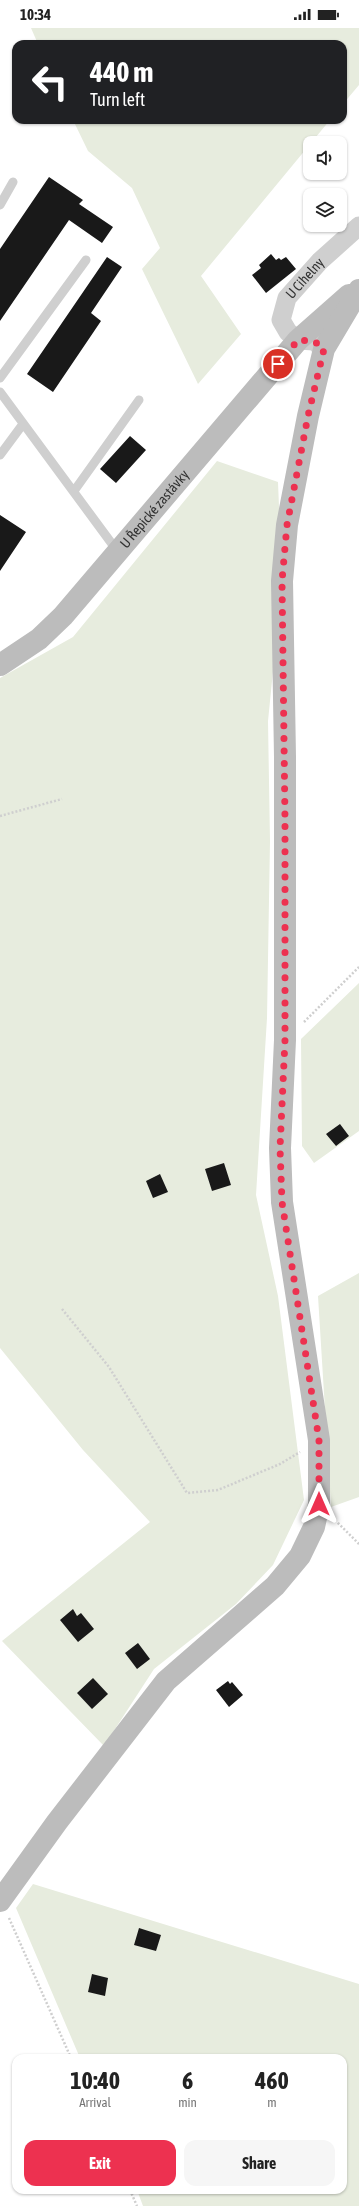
<!DOCTYPE html>
<html lang="en">
<head>
<meta charset="utf-8">
<style>
	body { margin:0; font-family:"Asap Condensed",sans-serif; background:#f6f6f6; color:#222; height:100vh; display:flex; flex-direction:column; font-size:15px; white-space:nowrap }
	* { box-sizing:border-box; margin:0 }
	p { font-size:13px; color:#767676 }
	.icon { flex:none; width:22px; height:22px; fill:none; stroke:currentColor; stroke-width:2; stroke-linecap:round; stroke-linejoin:round }
	.map { position:relative; flex:1; overflow:hidden }
	.drawer { position:absolute; left:12px; top:2026px; width:335px; height:140px; display:flex; flex-direction:column; background:#fff; border-radius:12px; box-shadow:0 1px 3px #0004 }
	.drawer>* { flex:none }
	.guide { position:absolute; left:12px; top:12px; width:335px; height:84px; border-radius:12px; box-shadow:0 1px 3px #0004; background:#202124; color:#fff; overflow:hidden }
	.tools { position:absolute; left:303px; top:108px; display:grid; gap:8px }
	.tools a { display:grid; place-items:center; width:44px; height:44px; border-radius:8px; background:#fff; box-shadow:0 1px 3px #0004; font-size:20px }
	.pin { position:absolute; display:grid; place-items:center; width:34px; height:34px; color:#fff; margin:-17px; border:2px solid #fff; border-radius:50%; box-shadow:0 1px 4px #0007 }
	.me { position:absolute; width:44px; margin:-22px; rotate:0deg; stroke-linejoin:round; filter:drop-shadow(0 0 3px #0008) }
	.turn { display:flex; align-items:center; gap:14px; height:84px; padding:0 12px; font-size:18px }
	.turn .icon { width:52px; height:52px; stroke-width:2.5 }
	.turn b { display:block; font-size:28px; line-height:34px }
	.eta { display:flex; justify-content:space-evenly; align-items:center; height:68px; text-align:center }
	.eta b { font-size:24px; font-weight:700; line-height:28px }
	.action { display:flex; gap:8px; margin-top:auto; padding:8px 12px }
	.action a { flex:1; height:46px; border-radius:12px; background:#ed3150; color:#fff; font-size:16px; font-weight:700; line-height:46px; text-align:center }
	.action a+a { background:#f6f6f6; color:#222 }
	.status { display:flex; justify-content:space-between; align-items:center; height:28px; padding:0 20px; background:#fff; direction:ltr }
	.status svg { height:11px; fill:currentColor }
	.map>svg:first-child { display:block }
</style>
</head>
<body>
<div class="status"><b>10:34</b><svg viewBox="0 0 49 12"><path d="M0 12V9h3v3zM5 12V6h3v6zM10 12V3h3v9zM15 12V0h3v12zM26 1h20v11H26zM47 4h2v5h-2z"/></svg></div>
<div class="map">
<svg width="359" height="2178" viewBox="0 0 359 2178">
	<rect width="100%" height="100%" fill="#fff"/>
	<path fill="#e7ecde" d="M31,0H359V57L343,76V16H38Z
		M73,92H330L201,248L241,306L198,356L142,241L160,220L132,160L88,123Z
		M217,433L278,454L282,553L268,693L270,813L267,990L256,1167L278,1268L304,1472L273,1537L236,1576L154,1641L104,1718L2,1613L150,1494L83,1422L0,1320V650L73,609Z
		M359,955V1103L314,1135L302,1118L301,1011Z
		M359,1245V1469L331,1479L318,1268Z
		M33,1856L359,1956V2178H143L137,2162H343V2030H80L16,1880Z"/>
	<path fill="#191919" d="M49,149L83,172L79,176L113,199L102,215L69,192L0,293V221Z
		M271,226L276,232L279,230L281,232L286,229L296,241L266,265L252,247L261,240L259,237Z
		M107,229L122,239L91,285L101,293L53,364L27,346Z
		M130,408L146,422L116,455L100,441Z
		M0,487L26,504L0,543Z
		M340,1096L349,1108L336,1118L326,1106Z
		M224,1135L231,1157L212,1163L205,1141Z
		M160,1146L168,1164L153,1170L146,1153Z
		M73,1581L77,1588L81,1585L94,1601L78,1614L60,1592Z
		M138,1615L150,1631L137,1641L125,1625Z
		M93,1650L108,1666L92,1681L77,1665Z
		M228,1653L230,1656L232,1654L243,1667L229,1679L216,1662Z
		M139,1900L161,1907L156,1923L134,1917Z
		M92,1946L108,1950L105,1968L88,1964Z"/>
	<g fill="none" stroke-linecap="round" stroke-linejoin="round">
		<path stroke="#cfcfcf" stroke-width="2.5" stroke-dasharray="2 2" stroke-linecap="butt" d="M0,788L62,771
			M304,994L359,939
			M62,1281L109,1339L187,1465L218,1462L280,1436L300,1424
			M335,1492L359,1516
			M9,1890L71,2030
			M130,2162L137,2178"/>
		<path stroke="#cfcfcf" stroke-width="9" d="M0,177L13,154
			M0,350L86,232
			M0,364L118,524
			M0,427L23,396
			M74,463L139,372"/>
		<path stroke="#cfcfcf" stroke-width="19" id="s1" d="M324,321L314,313L298,312L288,304L281,292L287,270L320,233L359,198"/>
		<g stroke="#bcbcbc" stroke-width="22">
			<path id="s2" d="M0,637L39,611L63,588L298,312L349,267"/>
			<path d="M0,1873L57,1794L166,1653L275,1558L300,1528L314,1499L319,1476V1412L282,1174L280,1120L285,1012V729L282,553L287,497L308,388L324,321L359,262"/>
		</g>
	</g>
	<g fill="none" stroke-linecap="round" stroke-linejoin="round">
		<path stroke="#ed3150" stroke-width="7" stroke-dasharray="0 12.6" d="M278,336L298,312L314,313L324,321L308,388L287,497L282,553L285,792V1012L280,1120L282,1174L319,1412V1476"/>
	</g>
	<g text-anchor="middle" stroke-width="4" stroke-linejoin="round" paint-order="stroke">
		<g font-size="14" fill="#323232" stroke="#fff">
			<text dy="5" stroke="none"><textPath href="#s1" startOffset="105">U Cihelny</textPath></text>
			<text dy="5" stroke="none"><textPath href="#s2" startOffset="221">U Řepické zastávky</textPath></text>
		</g>
	</g>
</svg>
<div class="tools">
<a><svg class="icon" aria-label="sound" viewBox="0 0 24 24"><path d="M4 9h4l5-4v14l-5-4H4zM17 9q2 3 0 6"/></svg></a>
<a><svg class="icon" aria-label="layers" viewBox="0 0 24 24"><path d="M12 4l9 5-9 5-9-5zM3 14l9 5 9-5"/></svg></a>
</div>
<div class="pin" style="left:278px;top:336px;background:#d93025"><svg class="icon" aria-label="arrive" viewBox="0 0 24 24"><path d="M6 21V4h12l-3 4 3 4H6"/></svg></div>
<svg class="me" style="left:319px;top:1476px" viewBox="-20 -20 40 40"><path d="M0-17L14 15 0 8-14 15z" fill="#ed3150" stroke="#fff" stroke-width="4"/></svg>
<div class="guide">
<div class="turn"><svg class="icon" aria-label="left" viewBox="0 0 24 24"><path d="M17 20v-9H6M10 6l-5 5 5 5"/></svg><div><b>440 m</b>Turn left</div></div>
</div>
<section class="drawer">
<div class="eta">
<div><b>10:40</b><p>Arrival</p></div>
<div><b>6</b><p>min</p></div>
<div><b>460</b><p>m</p></div>
</div>
<div class="action"><a>Exit</a><a>Share</a></div>
</section>
</div>
</body>
</html>
